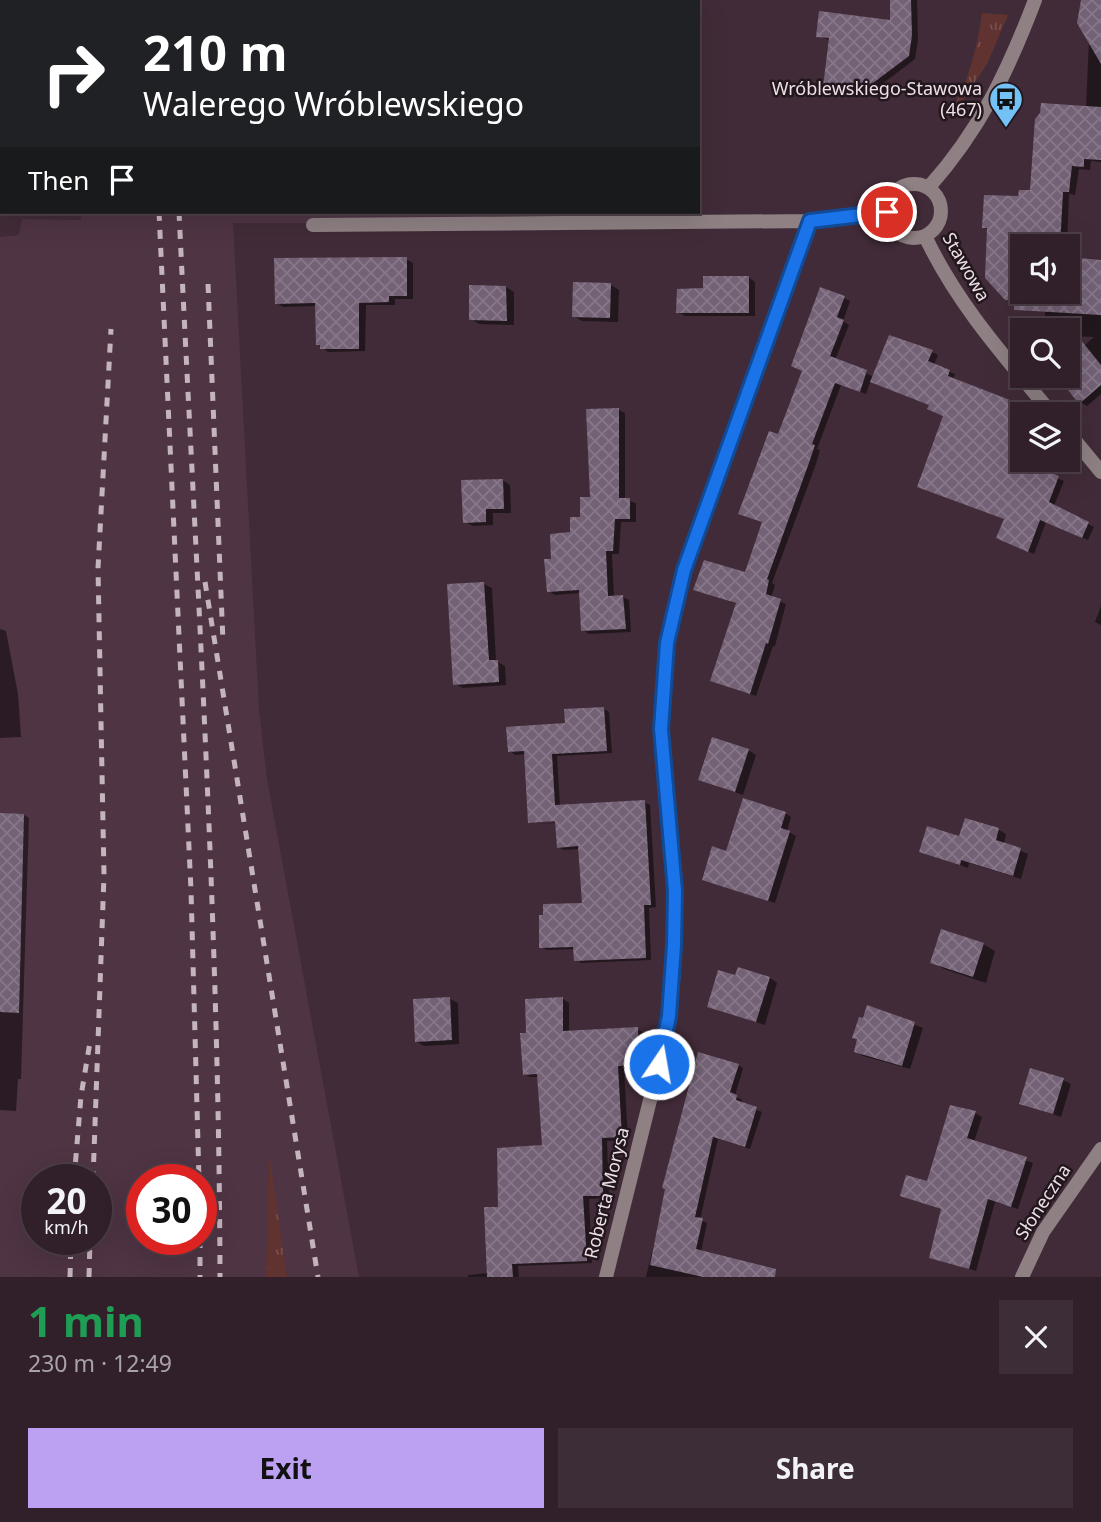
<!DOCTYPE html>
<html lang="en">
<head>
<meta charset="utf-8">
<style>
	body { margin:0; font-family:"Noto Sans",sans-serif; background:#3d2d36; color:#f1f3f6; height:100vh; display:flex; flex-direction:column; font-size:26px; white-space:nowrap }
	* { box-sizing:border-box; margin:0 }
	p { font-size:23px; color:#a8a3a8 }
	.icon { flex:none; width:38px; height:38px; fill:none; stroke:currentColor; stroke-width:2; stroke-linecap:round; stroke-linejoin:round }
	.map { position:relative; height:1277px; overflow:hidden }
	.drawer { display:flex; flex-direction:column; background:#31202a; flex:1 }
	.drawer>* { flex:none }
	.guide { position:absolute; left:0px; top:0px; width:700px; height:214px; box-shadow:0 7px 28px #0002,0 0 0 2px #4c3e47; background:#202124; color:#fff; overflow:hidden }
	.buttons { position:absolute; left:1010px; top:234px; display:grid; gap:14px }
	.buttons a { display:grid; place-items:center; width:70px; height:70px; border-radius:0px; background:#31202a; box-shadow:0 7px 28px #0002,0 0 0 2px #4c3e47; font-size:35px }
	.speed { position:absolute; left:21px; top:1164px; display:flex; gap:14px; font-size:35px; font-weight:700; text-align:center }
	.speed>* { display:grid; place-content:center; width:91px; height:91px; border-radius:50%; background:#31202a; box-shadow:0 7px 28px #0002,0 0 0 2px #4c3e47; line-height:1 }
	.speed small { font-size:18px; font-weight:400 }
	.speed .limit { border:10px solid #d22; background:#fff; color:#111 }
	.pin { position:absolute; display:grid; place-items:center; width:60px; height:60px; color:#fff; margin:-30px; border:4px solid #fff; border-radius:50%; box-shadow:0 2px 7px #0007 }
	.me { position:absolute; width:77px; margin:-38px; rotate:12deg; stroke-linejoin:round; filter:drop-shadow(0 0 5px #0008) }
	.turn { display:flex; align-items:center; gap:24px; height:147px; padding:0 28px; font-size:32px }
	.turn .icon { width:91px; height:91px; stroke-width:2.5 }
	.turn b { display:block; font-size:49px; line-height:60px }
	.then { display:flex; align-items:center; height:66px; padding:0 28px; background:#0003; gap:14px; font-size:26px }
	.round { display:grid; place-items:center; flex:none; width:74px; height:74px; border-radius:0px; background:#3d2d36 }
	.overview { display:flex; align-items:center; justify-content:space-between; height:119px; padding:0 28px }
	h1 { font-size:42px; font-weight:700; line-height:52px; color:#1e9e55 }
	.button { display:flex; gap:14px; margin-top:auto; padding:14px 28px }
	.button a { flex:1; height:80px; border-radius:0px; background:#bca0f2; color:#111; font-size:28px; font-weight:700; line-height:80px; text-align:center }
	.button a+a { background:#3d2d36; color:#f1f3f6 }
	.map>svg:first-child { display:block }
</style>
</head>
<body>
<div class="map">
<svg width="1101" height="1277" viewBox="0 0 1101 1277">
	<defs>
		<pattern id="grass-tufts" width="24" height="20" patternUnits="userSpaceOnUse" patternTransform="scale(1.75)"><rect width="24" height="20" fill="#613330"/><path d="M3 7l-1-3M5 7V3M7 7l1-3M15 17l-1-3M17 17v-4M19 17l1-3" fill="none" stroke="#78504e"/></pattern>
		<pattern id="building-cross-hatch" width="8" height="8" patternUnits="userSpaceOnUse" patternTransform="scale(1.75)"><rect width="8" height="8" fill="#736175"/><path d="M0 0l8 8M0 8l8-8" fill="none" stroke="#877789"/></pattern>
	</defs>
	<rect width="100%" height="100%" fill="#412b38"/>
	<path fill="#4f3444" fill-rule="evenodd" d="M103,0H485L103,2Z
		M84,212H487V223H233L259,709L267,779L359,1277H287L269,1159L266,1277H0V237L19,235L22,219L80,220ZM37,1180H96V1239H37ZM142,1180H201V1239H142Z"/>
	<path fill="url(#grass-tufts)" d="M982,13L1008,15L987,64L952,116L950,113C969,82 977,48 982,13Z
		M269,1152L287,1277H266Z"/>
	<path fill="#0007" d="M892,0H917L918,40L915,59L869,94L831,90L825,86L830,40L817,36L892,22Z
		M1083,0H1101V162L1091,161L1090,170L1079,169L1075,195L1069,194L1067,247H1022V292H1068V259L1101,262V394L1087,406L1080,402L1058,376H1068V360L1094,337L1068,336V331H1045V305L1013,303L1006,298L989,230L983,227L1019,198L1032,192L1086,108L1089,40Z
		M406,259L413,263V299H395V305H366L365,351L328,352L318,344L317,306L283,307L277,303Z
		M748,277L755,282V316H685L678,312L705,290Z
		M611,285L619,290L618,322L582,321L574,316Z
		M506,287L514,292V325L479,324L471,319Z
		M844,298L850,301L843,321L849,325L835,360L874,377L932,352L938,355L934,365L955,374L953,380L1021,407L1027,415H1022V463L1064,481L1054,506L1094,527L1088,540L1046,522L1034,554L1004,541L1006,519L945,416L931,405L871,380L866,394L841,385L817,449L820,450L816,464L772,583L775,585L771,598L786,604L775,646H773L756,696L712,681L737,604L696,589L746,574L764,523L779,436Z
		M619,410L625,413V500L636,503V522H621L619,554H612L614,597H623L629,600L631,632L589,634L583,630L581,593L555,595L549,591L553,561L581,519L592,499Z
		M502,480L510,485L511,513H493V525L473,526L465,522Z
		M484,584L492,588L496,661L505,666L506,685L463,688L455,684Z
		M1101,606V625L1095,622Z
		M0,629L6,631L18,694L21,737L0,738Z
		M604,709L609,712L612,753L557,756L560,807L644,802L650,805L656,907L649,908L651,960L581,963L576,959L575,949L547,950L541,947L584,904L580,849L564,850L558,847L557,823L534,824L564,822V819L533,821V823L530,822L526,754L515,755L510,751Z
		M748,750L756,755L743,795L700,780Z
		M785,813L791,817L787,831L796,836L775,903L704,879L727,853Z
		M0,815H24L29,818L21,1079H18L16,1111L0,1110Z
		M999,830L1006,834L1004,844L1028,854L1021,879L969,863L968,868L921,851L961,838Z
		M983,944L995,951L986,983L944,969L932,962Z
		M737,977L770,978L777,983L765,1025L709,1006Z
		M450,999L458,1003L459,1044L424,1046L416,1041Z
		M563,999L569,1003V1032L637,1029L643,1032L644,1067L624,1068L628,1140L607,1141L609,1198L589,1199L592,1263L518,1266L519,1277H468V1275L488,1273L500,1208L544,1147L539,1077H530L524,1074L528,1035Z
		M869,1007L923,1028L910,1069L863,1056L856,1051Z
		M738,1065L743,1068L735,1096L742,1100L741,1104L762,1112L750,1149L718,1139L700,1220L707,1223L701,1252L767,1277H646L667,1189Z
		M1063,1080L1071,1084L1061,1117L1021,1103Z
		M975,1113L982,1117L974,1142L1033,1163L1018,1209L995,1202L976,1271L931,1257L943,1210L902,1196L929,1184Z"/>
	<path fill="url(#building-cross-hatch)" d="M890,0H911L912,35L909,56L861,92L823,87L829,38L816,37L819,11L890,20Z
		M1081,0H1101V64L1077,23Z
		M1041,103L1101,107V160L1084,159V167L1072,166L1069,192H1063L1060,247H1022V292H1068V257L1101,260V315L1014,310V300H1005L985,278L987,228H982L984,195L1018,196L1019,190H1030L1035,119L1040,113Z
		M407,257V296H389V302L359,303V349H320V345H316L315,303L275,304L274,258Z
		M703,276H749V313H676L677,289L703,288Z
		M573,282L611,283L610,318L572,317Z
		M469,285L506,286L507,321L469,320Z
		M820,287L845,296L837,317L844,320L830,356L867,370L860,392L835,383L812,444L815,445L810,460L767,579L769,580L766,594L781,599L768,644L766,643L750,694L710,681L736,603L693,590L704,560L745,572L762,522L738,514L769,431L778,434L802,371L791,366Z
		M1068,324L1101,365V385L1079,404L1068,390Z
		M889,335L933,350L928,361L950,370L948,376L1015,402L1022,410V461L1059,476L1049,502L1089,522L1082,538L1040,520L1028,552L996,538L1004,519L917,487L943,416L927,409L929,405L870,382Z
		M619,408V498H630V519H615L613,551H606L608,596L623,595L626,629L581,631L579,590L547,592L544,559H551L550,534L570,532V517H580V497H590L586,409Z
		M503,479L504,509H486V522L463,523L461,480Z
		M484,582L489,660H498L499,682L453,685L447,584Z
		M604,707L607,751L552,754L555,805L645,800L651,905H644L646,958L574,961L573,947L539,948V915H543V904L582,903L578,846L557,848L555,821L528,823L524,751L508,752L506,727L565,723L564,709Z
		M712,737L749,749L735,792L698,780Z
		M743,798L786,812L781,828L790,831L768,901L702,880L712,846L726,851Z
		M0,813L24,814L19,1013L0,1012Z
		M965,818L999,828L996,840L1021,848L1013,876L961,860L960,865L919,852L927,826L959,836Z
		M941,929L984,943L973,977L930,963Z
		M738,967L770,977L756,1022L707,1007L718,970L735,975Z
		M450,997L452,1040L415,1042L413,999Z
		M563,997V1031L638,1027L639,1065L618,1066L622,1137L602,1138L603,1196H583L587,1261L512,1264L513,1277H487L484,1207H498L497,1148L542,1145L537,1074L523,1075L520,1033H526L525,999Z
		M867,1005L915,1022L902,1066L854,1052L857,1039L852,1038L859,1017L863,1018Z
		M698,1052L739,1064L730,1092L737,1095L736,1100L757,1107L745,1147L713,1137L695,1217L703,1218L696,1249L776,1269L775,1277H703L650,1265L665,1189L662,1188Z
		M1030,1068L1064,1078L1053,1114L1019,1104Z
		M950,1105L976,1111L967,1138L1027,1157L1011,1207L988,1199L969,1269L929,1258L941,1209L900,1196L906,1175L927,1181Z"/>
	<g fill="none" stroke-linecap="round" stroke-linejoin="round">
		<path stroke="#8e8083" stroke-width="14" d="M49,0V2
			M887 211a27 27 0 1 1 54 0a27 27 0 1 1-54 0Z
			M929,187C980,130 1008,71 1035,0
			M0,203H2
			M313,225L810,221L887,213
			M925,236C957,304 1005,357 1053,415
			M1068,432L1101,472
			M606,1277L659,1064L669,1016L674,972L675,891L661,729L667,644L684,570L810,221
			M1022,1277L1043,1232L1101,1149"/>
		<path stroke="#c4b4bd" stroke-width="5" stroke-dasharray="9 9" stroke-linecap="butt" d="M126,0V2
			M149,0V2
			M169,0V2
			M159,212L191,890L199,1180
			M179,212C196,567 219,922 220,1277
			M208,284L223,642
			M205,582L318,1277
			M74,1180L81,1096L90,1042
			M93,1180L104,875L98,568L111,329
			M200,1239V1277
			M70,1277L71,1239
			M89,1277L90,1239"/>
	</g>
	<g fill="none" stroke-linecap="round" stroke-linejoin="round">
		<g stroke="#114b97" stroke-width="18">
			<path id="route" d="M659,1064L669,1016L674,945L675,891L661,729L667,643L684,570L810,221L887,212"/>
		</g>
		<use href="#route" stroke="#1a73e8" stroke-width="12"/>
	</g>
	<defs>
		<g id="bus-pin" transform="scale(1.75)"><path d="M0 17L-7.5 6A9.5 9.5 0 1 1 7.5 6Z" fill="#73c1f5" stroke="#21171d"/><path d="M-5-6H5V4H4V6H2V4H-2V6H-4V4H-5ZM-3.5-4V0h7V-4ZM-3.5 1.2v1.5H-2V1.2ZM2 1.2v1.5H3.5V1.2Z" fill="#111"/></g>
	</defs>
	<g fill-rule="evenodd">
		<use href="#bus-pin" x="1006" y="99"/>
	</g>
	<g text-anchor="middle" stroke-width="5" stroke-linejoin="round" paint-order="stroke">
		<g font-size="18" fill="#efe0e8" stroke="#21171d" text-anchor="end">
			<text x="982" y="95">Wróblewskiego-Stawowa<tspan x="982" dy="21">(467)</tspan></text>
		</g>
		<g font-size="18" fill="#efe0e8" stroke="#21171d">
			<text transform="translate(966 267) rotate(60)" y="6">Stawowa</text>
			<text transform="translate(607 1193) rotate(-76)" y="6">Roberta Morysa</text>
			<text transform="translate(1043 1202) rotate(-57)" y="6">Słoneczna</text>
		</g>
	</g>
</svg>
<div class="buttons">
<a><svg class="icon" aria-label="sound" viewBox="0 0 24 24"><path d="M4 9h4l5-4v14l-5-4H4zM17 9q2 3 0 6"/></svg></a>
<a><svg class="icon" aria-label="search" viewBox="0 0 24 24"><circle cx="10" cy="10" r="6"/><path d="M15 15l6 6"/></svg></a>
<a><svg class="icon" aria-label="layers" viewBox="0 0 24 24"><path d="M12 4l9 5-9 5-9-5zM3 14l9 5 9-5"/></svg></a>
</div>
<div class="speed"><div>20<small>km/h</small></div><div class="limit">30</div></div>
<div class="pin" style="left:887px;top:212px;background:#d93025"><svg class="icon" aria-label="arrive" viewBox="0 0 24 24"><path d="M6 21V4h12l-3 4 3 4H6"/></svg></div>
<svg class="me" style="left:659px;top:1064px" viewBox="-20 -20 40 40"><circle r="17" fill="#1a73e8" stroke="#fff" stroke-width="3"/><path d="M0-11L8 9 0 5-8 9z" fill="#fff"/></svg>
<div class="guide">
<div class="turn"><svg class="icon" aria-label="right" viewBox="0 0 24 24"><path d="M7 20v-9h11M14 6l5 5-5 5"/></svg><div><b>210 m</b>Walerego Wróblewskiego</div></div>
<div class="then">Then<svg class="icon" aria-label="arrive" viewBox="0 0 24 24"><path d="M6 21V4h12l-3 4 3 4H6"/></svg></div>
</div>
</div>
<section class="drawer">
<div class="overview"><div><h1>1 min</h1><p>230 m · 12:49</p></div><a class="round"><svg class="icon" aria-label="close" viewBox="0 0 24 24"><path d="M6 6l12 12M18 6L6 18"/></svg></a></div>
<div class="button"><a>Exit</a><a>Share</a></div>
</section>
</body>
</html>
